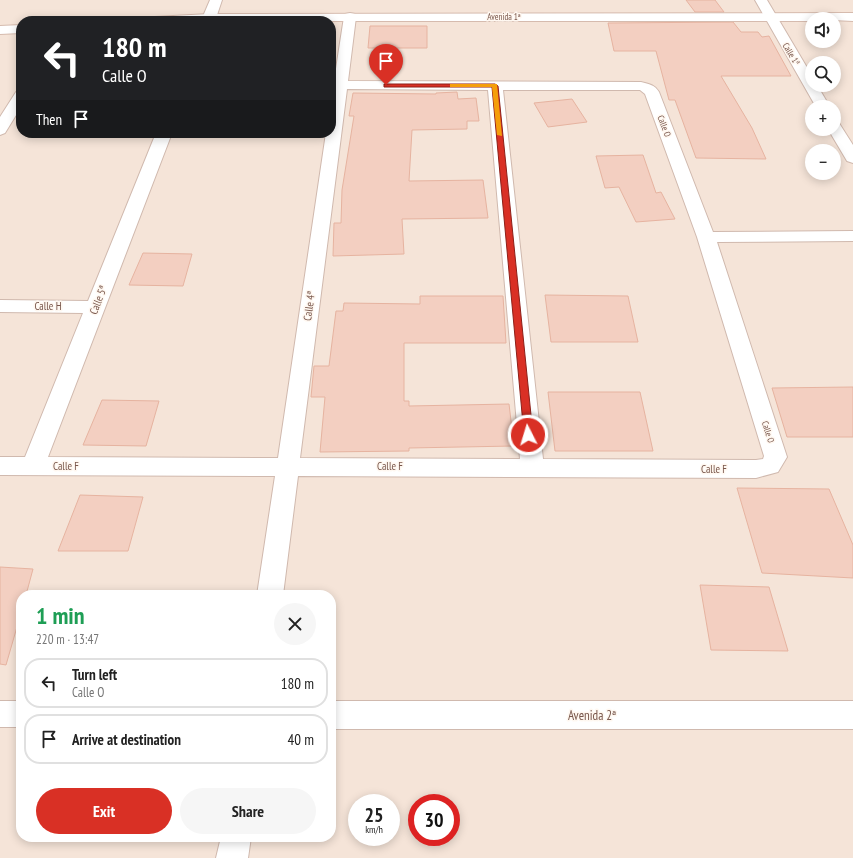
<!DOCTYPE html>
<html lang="en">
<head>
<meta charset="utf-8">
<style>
	body { margin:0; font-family:"PT Sans Narrow",sans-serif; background:#f6f6f6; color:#222; height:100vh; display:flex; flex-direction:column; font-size:15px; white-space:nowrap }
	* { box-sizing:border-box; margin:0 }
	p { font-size:13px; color:#767676 }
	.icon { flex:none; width:22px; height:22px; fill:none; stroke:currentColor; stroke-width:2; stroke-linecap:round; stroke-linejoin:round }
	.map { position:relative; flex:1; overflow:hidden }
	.drawer { position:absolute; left:16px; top:590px; width:320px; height:252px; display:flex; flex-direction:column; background:#fff; border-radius:16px; box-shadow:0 2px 10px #0003 }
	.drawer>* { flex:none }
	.hud { position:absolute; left:16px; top:16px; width:320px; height:122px; border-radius:16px; box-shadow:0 2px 10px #0003; background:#202124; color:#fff; overflow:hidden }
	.fabs { position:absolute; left:805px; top:12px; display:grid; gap:8px }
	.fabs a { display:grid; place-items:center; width:36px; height:36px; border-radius:50%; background:#fff; box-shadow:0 2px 10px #0003; font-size:20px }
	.speed { position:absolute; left:348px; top:794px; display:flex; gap:8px; font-size:20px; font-weight:700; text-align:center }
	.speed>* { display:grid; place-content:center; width:52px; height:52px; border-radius:50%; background:#fff; box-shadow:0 2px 10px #0003; line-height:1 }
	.speed small { font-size:10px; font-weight:400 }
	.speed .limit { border:6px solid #d22; background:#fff; color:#111 }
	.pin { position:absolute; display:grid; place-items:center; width:34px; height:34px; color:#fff; margin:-41px -17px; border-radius:50% 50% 50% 0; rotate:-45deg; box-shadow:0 0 4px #0007 }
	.pin .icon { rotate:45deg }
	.me { position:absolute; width:44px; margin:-22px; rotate:355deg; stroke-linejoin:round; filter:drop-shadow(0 0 3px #0008) }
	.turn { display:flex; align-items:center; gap:14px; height:84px; padding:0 20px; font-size:18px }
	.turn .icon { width:52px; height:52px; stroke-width:2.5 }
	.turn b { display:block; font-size:28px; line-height:34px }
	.then { display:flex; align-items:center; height:38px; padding:0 20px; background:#0003; gap:8px; font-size:15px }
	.round { display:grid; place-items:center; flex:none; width:42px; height:42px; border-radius:21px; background:#f6f6f6 }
	.overview { display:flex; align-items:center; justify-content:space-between; height:68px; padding:0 20px }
	h1 { font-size:24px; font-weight:800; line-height:30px; color:#1e9e55 }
	.button { display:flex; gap:8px; margin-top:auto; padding:8px 20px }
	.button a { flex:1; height:46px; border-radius:24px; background:#d93025; color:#fff; font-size:16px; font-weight:800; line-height:46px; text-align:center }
	.button a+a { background:#f6f6f6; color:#222 }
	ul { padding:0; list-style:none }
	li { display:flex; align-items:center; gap:12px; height:50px; margin:0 8px 6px; padding:0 12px; border:2px solid #e0e0e0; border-radius:16px }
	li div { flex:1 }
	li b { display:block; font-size:15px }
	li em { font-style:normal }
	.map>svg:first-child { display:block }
</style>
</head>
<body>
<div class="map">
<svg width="853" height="858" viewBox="0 0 853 858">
	<rect width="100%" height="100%" fill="#fdf3ea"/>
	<path fill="#f5e4d8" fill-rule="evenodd" d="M0,0H853V858H0ZM812,19H834V41H812ZM21,21H331V133H21ZM812,63H834V85H812ZM812,107H834V129H812ZM812,151H834V173H812ZM21,595H331V837H21ZM357,803H391V837H357ZM417,803H451V837H417Z"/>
	<path fill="#f3cfc1" stroke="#e6b3a0" d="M686,0H715L724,12H695Z
		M733,22L741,32H758L762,37L769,36L791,76H721L752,128L766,159L696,158L675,100H669L656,51H614L608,23Z
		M370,26H427V48H368Z
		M457,92L458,99L476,98L479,121H467V129L412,130L409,181L483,180L488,218L402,219L404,254L333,256L334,223H341L342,190L354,116H349L353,93L436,94V93Z
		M572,99L587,122L548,127L534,103Z
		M643,155L656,193L661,192L675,219L636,222L619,187L605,188L596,156Z
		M143,253L192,254L183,286L129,285Z
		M545,295L628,296L638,342H551Z
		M420,296H503L506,343H404V401H409V406L509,404L514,446L409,448V451L320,452L325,397H311L314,366H329L336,311H343L344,303L420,304Z
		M853,387V437H787L772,388Z
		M548,392H640L653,451H555Z
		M102,400L159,401L146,446L83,445Z
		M737,488L829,489L853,545V578L762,573Z
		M80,495L143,497L128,551H58Z
		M0,567L33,569L26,595H21V613L6,665L0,664Z
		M700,585L769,587L788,651L711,650Z"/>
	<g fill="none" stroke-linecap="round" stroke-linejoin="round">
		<g stroke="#d0b9ae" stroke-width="2">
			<path id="street" d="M210,0H222L215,21H201Z
				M755,0H767L812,76V85H817L830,107H816Z
				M350,13L355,14L356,17L348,81L641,82C649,84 655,85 659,92L713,232L853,231V241L717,242L787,457L778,472L756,478L298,476L283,595H257L275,476L0,475V457H25L83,313L0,312V300L88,301L156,133H172L48,457L278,458L326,133H331V101L344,17L345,14ZM347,89L488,90L520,459L300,458ZM503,90H640L645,94L697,237L764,456L763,459L756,460L543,459Z
				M21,91V107L5,133L0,135V117L16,92Z
				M834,121L839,123L853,145V163L847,161L828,129H834Z
				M0,701H21V727H0Z
				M331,701H853V729H331Z
				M221,837H251L248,858H216Z"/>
		</g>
		<g stroke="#d6bbae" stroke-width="2">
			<path id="secondary" d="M853,13V21L812,19V21H148L150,18L155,17L209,14Z
				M21,25V33L0,34V26Z"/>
		</g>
		<use href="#street" fill="#fff" fill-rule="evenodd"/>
		<use href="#secondary" fill="#fff" fill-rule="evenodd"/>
	</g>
	<path fill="#d93025" stroke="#8d1f18" d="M384,84H495L498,86L533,435L532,438H525L524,435L492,87H384Z"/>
	<path fill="#f59e0b" d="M450,84H497L502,136L497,135L492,87H450Z"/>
	<g text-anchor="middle" stroke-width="3" stroke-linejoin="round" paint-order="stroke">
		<g font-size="9" fill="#79574c" stroke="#fff8f1">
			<text x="504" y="20">Avenida 1ª</text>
			<text transform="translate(791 54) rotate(59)" y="3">Calle 1ª</text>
			<text transform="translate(664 126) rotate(69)" y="3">Calle O</text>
			<text transform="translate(768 432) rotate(72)" y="3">Calle O</text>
		</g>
		<g font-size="11" fill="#79574c" stroke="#fff8f1">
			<text transform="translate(98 300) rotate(-69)" y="4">Calle 5ª</text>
			<text x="48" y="310">Calle H</text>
			<text transform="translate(309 306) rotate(-82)" y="4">Calle 4ª</text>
			<text x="66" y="470">Calle F</text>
			<text x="390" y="470">Calle F</text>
			<text x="714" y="473">Calle F</text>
		</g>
		<g font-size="13" fill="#79574c" stroke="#fff8f1">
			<text x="592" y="720">Avenida 2ª</text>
		</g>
	</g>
</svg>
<div class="fabs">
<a><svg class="icon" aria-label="sound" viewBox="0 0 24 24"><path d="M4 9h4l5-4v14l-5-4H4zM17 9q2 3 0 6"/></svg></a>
<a><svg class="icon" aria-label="search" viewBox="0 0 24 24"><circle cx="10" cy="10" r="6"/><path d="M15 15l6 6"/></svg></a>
<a>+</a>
<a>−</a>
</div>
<div class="speed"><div>25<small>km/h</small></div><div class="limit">30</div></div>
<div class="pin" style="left:386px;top:85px;background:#d93025"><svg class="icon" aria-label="arrive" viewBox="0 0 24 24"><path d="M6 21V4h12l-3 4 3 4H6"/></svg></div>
<svg class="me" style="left:528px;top:435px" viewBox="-20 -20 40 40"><circle r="17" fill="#d93025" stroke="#fff" stroke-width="3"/><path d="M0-11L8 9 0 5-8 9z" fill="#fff"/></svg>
<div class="hud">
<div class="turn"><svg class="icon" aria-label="left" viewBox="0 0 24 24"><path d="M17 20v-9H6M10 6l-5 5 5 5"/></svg><div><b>180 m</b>Calle O</div></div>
<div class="then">Then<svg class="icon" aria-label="arrive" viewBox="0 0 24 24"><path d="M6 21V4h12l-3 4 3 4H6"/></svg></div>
</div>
<section class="drawer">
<div class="overview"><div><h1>1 min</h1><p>220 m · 13:47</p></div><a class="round"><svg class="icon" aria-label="close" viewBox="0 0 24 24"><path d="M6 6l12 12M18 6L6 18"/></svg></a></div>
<ul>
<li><svg class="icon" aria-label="left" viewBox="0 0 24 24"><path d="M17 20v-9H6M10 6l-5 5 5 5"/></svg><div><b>Turn left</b><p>Calle O</p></div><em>180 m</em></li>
<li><svg class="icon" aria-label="arrive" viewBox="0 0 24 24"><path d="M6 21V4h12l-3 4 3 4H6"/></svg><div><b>Arrive at destination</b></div><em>40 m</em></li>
</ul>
<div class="button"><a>Exit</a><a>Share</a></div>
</section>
</div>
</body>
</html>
